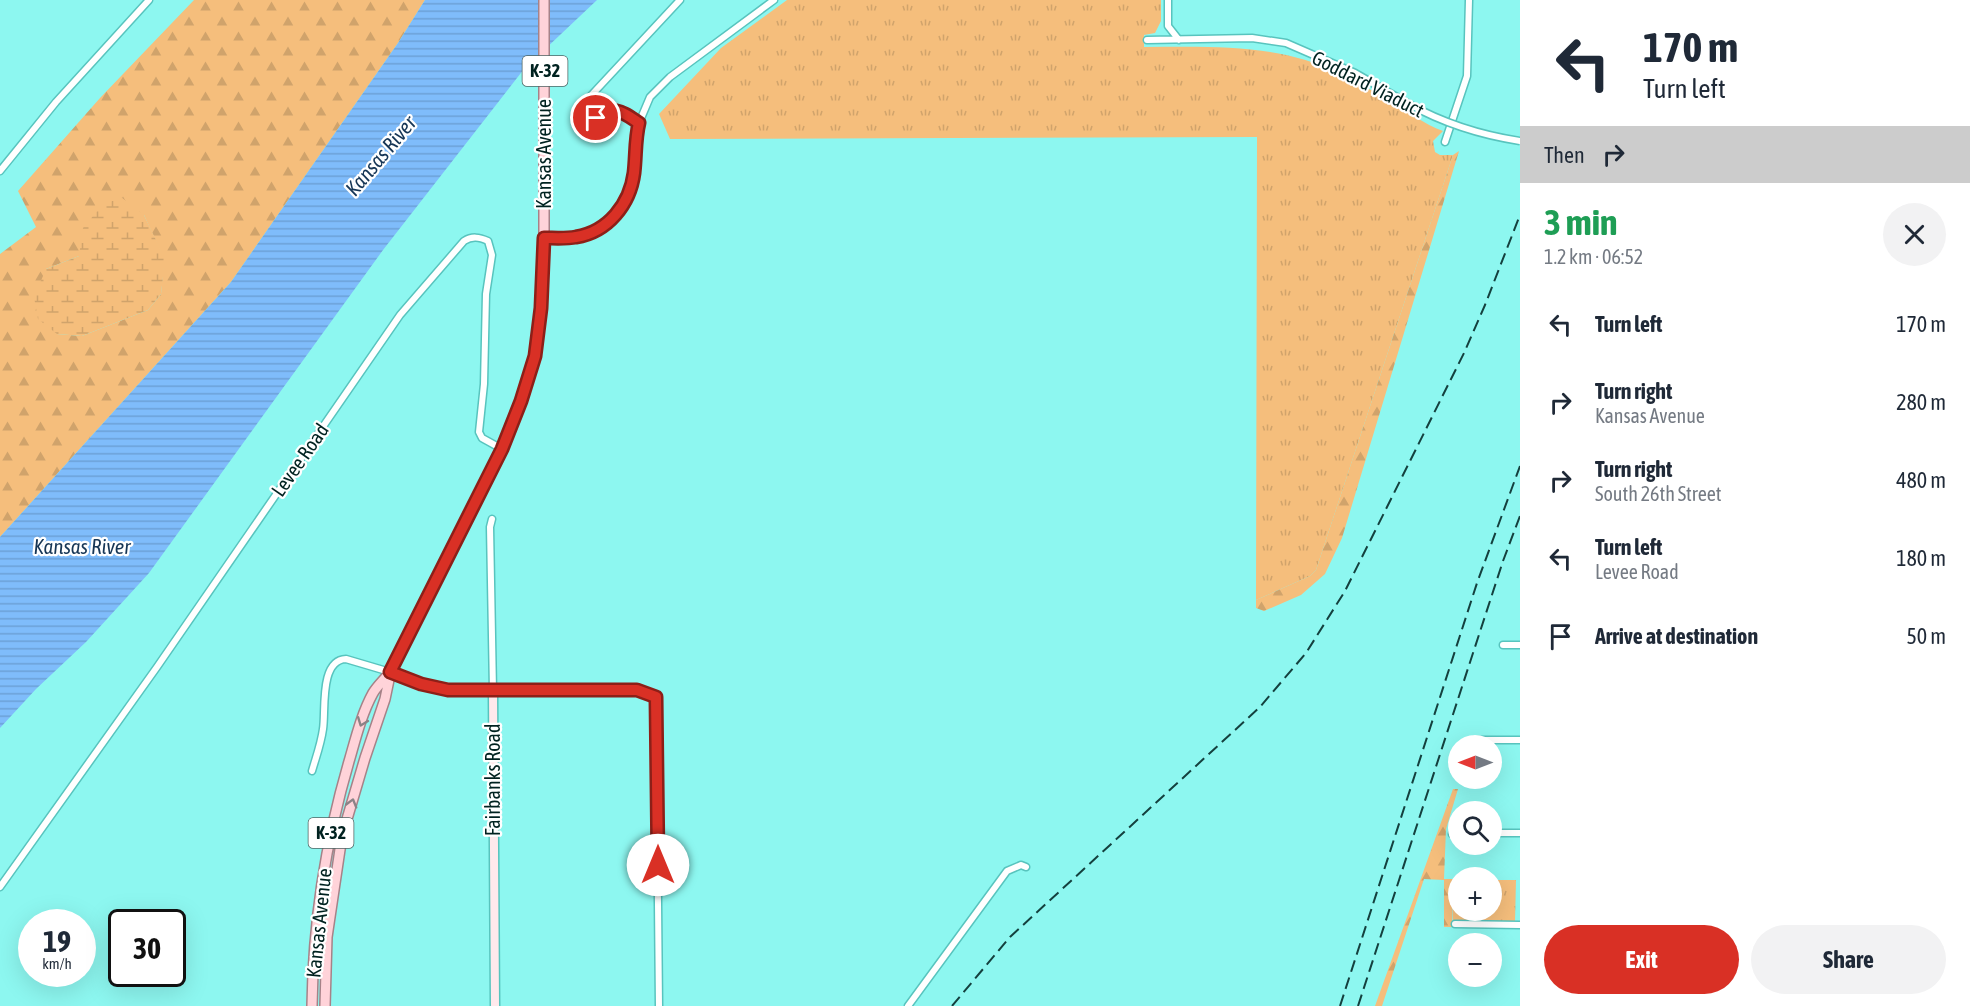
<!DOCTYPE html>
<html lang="en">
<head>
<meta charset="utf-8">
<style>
	body { margin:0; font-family:"Asap Condensed",sans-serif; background:#f2f2f3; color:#1f2937; height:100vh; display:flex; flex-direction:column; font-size:22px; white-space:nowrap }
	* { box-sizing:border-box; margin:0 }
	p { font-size:20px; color:#747a83 }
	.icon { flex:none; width:33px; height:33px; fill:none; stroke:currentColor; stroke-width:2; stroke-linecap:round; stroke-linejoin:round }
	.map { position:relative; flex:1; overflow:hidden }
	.details { display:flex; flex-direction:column; background:#fff; width:450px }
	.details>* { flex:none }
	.hud { background:#fff; color:#1f2937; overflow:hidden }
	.needle { width:39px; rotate:270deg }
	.buttons { position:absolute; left:1448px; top:735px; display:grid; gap:12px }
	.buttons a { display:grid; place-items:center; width:54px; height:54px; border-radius:50%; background:#fff; box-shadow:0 6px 24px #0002; font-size:30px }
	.speed { position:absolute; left:18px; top:909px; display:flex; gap:12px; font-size:30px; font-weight:700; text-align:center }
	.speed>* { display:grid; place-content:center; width:78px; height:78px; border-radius:50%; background:#fff; box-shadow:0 6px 24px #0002; line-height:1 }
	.speed small { font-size:15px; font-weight:400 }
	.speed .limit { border:3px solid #111; border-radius:9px; background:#fff; color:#111 }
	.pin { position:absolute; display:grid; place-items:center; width:51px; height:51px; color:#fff; margin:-26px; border:3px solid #fff; border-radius:50%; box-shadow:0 2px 6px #0007 }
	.me { position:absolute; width:66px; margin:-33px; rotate:0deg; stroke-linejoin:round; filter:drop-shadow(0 0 4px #0008) }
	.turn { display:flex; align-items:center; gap:21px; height:126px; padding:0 24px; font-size:27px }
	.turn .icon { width:78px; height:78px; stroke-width:2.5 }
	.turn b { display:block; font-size:42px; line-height:51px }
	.then { display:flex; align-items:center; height:57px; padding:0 24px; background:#0003; gap:12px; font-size:22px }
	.round { display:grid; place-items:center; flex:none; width:63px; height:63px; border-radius:32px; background:#f2f2f3 }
	.summary { display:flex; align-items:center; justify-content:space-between; height:102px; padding:0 24px }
	h1 { font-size:36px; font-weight:700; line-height:45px; color:#1e9e55 }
	.button { display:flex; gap:12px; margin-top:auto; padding:12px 24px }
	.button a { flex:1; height:69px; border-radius:36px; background:#d93025; color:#fff; font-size:24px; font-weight:700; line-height:69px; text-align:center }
	.button a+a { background:#f2f2f3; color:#1f2937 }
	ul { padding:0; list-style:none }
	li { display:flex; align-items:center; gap:18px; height:78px; padding:0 24px }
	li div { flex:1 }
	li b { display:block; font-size:22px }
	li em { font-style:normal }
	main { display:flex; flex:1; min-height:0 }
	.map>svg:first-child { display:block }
</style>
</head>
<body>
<main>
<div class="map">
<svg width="1520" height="1006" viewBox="0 0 1520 1006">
	<defs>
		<pattern id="grass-tufts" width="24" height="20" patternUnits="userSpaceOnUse" patternTransform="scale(1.5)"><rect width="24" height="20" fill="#f5be7c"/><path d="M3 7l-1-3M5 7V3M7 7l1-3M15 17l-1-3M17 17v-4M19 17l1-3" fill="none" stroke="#d0a36b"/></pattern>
		<pattern id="forest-firs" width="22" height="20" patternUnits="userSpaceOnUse" patternTransform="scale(1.5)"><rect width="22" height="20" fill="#f5be7c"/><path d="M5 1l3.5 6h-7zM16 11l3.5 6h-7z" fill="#d0a36b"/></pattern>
		<pattern id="wetland-marsh" width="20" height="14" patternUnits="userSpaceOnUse" patternTransform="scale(1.5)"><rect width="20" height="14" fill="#f5be7c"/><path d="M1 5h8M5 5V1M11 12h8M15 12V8" fill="none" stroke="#d0a36b"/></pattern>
		<pattern id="water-rules" width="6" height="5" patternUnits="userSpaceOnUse" patternTransform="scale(1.5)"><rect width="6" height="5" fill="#7fbcfb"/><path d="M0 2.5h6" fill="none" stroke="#6ca1d7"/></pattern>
	</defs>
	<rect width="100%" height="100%" fill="#8df7f0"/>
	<path fill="url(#grass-tufts)" d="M787,0H1161V21L1155,33L1144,35V47C1210,47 1278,43 1338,73C1356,82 1374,91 1391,101C1408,112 1424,124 1443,131L1433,141L1435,152L1440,155H1453L1316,570L1310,576L1256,600L1257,137L670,139L659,114L721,48Z
		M1491,880H1516L1515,922H1453V899L1458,882V910H1491Z"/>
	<path fill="url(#forest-firs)" fill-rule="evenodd" d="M194,0H425L398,43L231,282L0,537V254L36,227L18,191L100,98ZM144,215L164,259L161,294L148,310L82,336L57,334L46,269L79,256Z
		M1459,151L1342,538L1325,574L1301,595L1264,611L1256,608V600L1310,576L1316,570L1453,155Z
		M1453,789H1458L1446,829L1444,879H1458L1453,899L1452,927H1444V880L1424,879L1382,1006H1375Z"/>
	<path fill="url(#wetland-marsh)" d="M121,197L144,215L165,259L161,294L148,310L82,336L57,334L38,319L34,297L46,269L79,256L83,228L101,206Z"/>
	<path fill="url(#water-rules)" d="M425,0H597L524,69L383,250L149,573L86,642L36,689L0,728V537L231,282L398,43Z"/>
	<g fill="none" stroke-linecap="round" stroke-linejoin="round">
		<g stroke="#58c4be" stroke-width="9">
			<path id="street" d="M1168,0V26L1179,40
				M1147,40L1252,38L1286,43L1355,73L1409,104
				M639,123L618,110H612L584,123L576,119L575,115L585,102L680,0
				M1445,142L1467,76L1469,0
				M0,171L56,102L149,0
				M544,238L576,237L592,233L616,216L629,194L634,171L639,123L650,97L670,77L774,0
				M492,519L490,527L493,691L637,690L656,697L659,1006
				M1503,645H1520
				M1474,740H1520
				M312,771C316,757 321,744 323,729C326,711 319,660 346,659L390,672
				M1491,833H1520
				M1452,834H1458
				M0,887L157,667L400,315L464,241C472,236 479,237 488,241L492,255L486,294L484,384L479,432L482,438L502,449
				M1455,924L1520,925
				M908,1006L1007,871L1021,865L1026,867"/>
		</g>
		<g stroke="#58c4be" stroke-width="11">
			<path id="secondary" d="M390,672L435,688L449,690L493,691L495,1006"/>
		</g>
		<g stroke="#a68288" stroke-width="12">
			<path id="primary" d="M312,1006C313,922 326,839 350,758C356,737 362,713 373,693C377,686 385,679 390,672L502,449L521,401L535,356L541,308L544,238V0
				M325,1006L327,937L342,836L365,758L385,699L390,675"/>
		</g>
		<use href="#street" stroke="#fff" stroke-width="6"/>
		<use href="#secondary" stroke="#ffe9ec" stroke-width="8"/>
		<use href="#primary" stroke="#ffd3d9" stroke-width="9"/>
		<path stroke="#14403e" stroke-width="2" stroke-dasharray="12 6" stroke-linecap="butt" d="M952,1006L1010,937L1260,707L1306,653L1345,591L1464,353L1485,305L1520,215
			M1340,1006L1477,583L1520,466
			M1358,1006L1503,561L1520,516"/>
		<g stroke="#58c4be" stroke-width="9" stroke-linecap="butt">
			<path id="street-bridge" d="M1409,104C1443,123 1481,135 1520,141"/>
		</g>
		<use href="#street-bridge" stroke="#fff" stroke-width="6"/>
	</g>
	<defs><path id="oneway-chevron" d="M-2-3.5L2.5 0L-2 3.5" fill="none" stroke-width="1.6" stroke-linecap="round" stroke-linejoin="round" transform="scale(1.5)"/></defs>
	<g stroke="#8c8386">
		<use href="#oneway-chevron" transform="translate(362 722) rotate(111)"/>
		<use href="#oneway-chevron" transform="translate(352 803) rotate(-74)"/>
	</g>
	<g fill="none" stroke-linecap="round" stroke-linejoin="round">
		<g stroke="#8d1f18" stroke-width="15">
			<path id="route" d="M596,118C615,105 621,111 639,123C635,139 636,156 634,173C630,204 608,232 576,237C566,239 554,238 544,238L541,308L535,356L521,401L502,449L390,672L421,684L448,690H637L656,697L658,865"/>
		</g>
		<use href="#route" stroke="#d93025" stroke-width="10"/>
	</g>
	<g text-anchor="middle" stroke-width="4.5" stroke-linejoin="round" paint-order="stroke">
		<g fill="#fff" stroke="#4c6463" stroke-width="1.5">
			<rect x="522.5" y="56" width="45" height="30" rx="4.5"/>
			<rect x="308.5" y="818" width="45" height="30" rx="4.5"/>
		</g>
		<g font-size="18" font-weight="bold" fill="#002220">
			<text x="545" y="77">K-32</text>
			<text x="331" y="839">K-32</text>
		</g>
		<g font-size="20" fill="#002220" stroke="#fff">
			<text transform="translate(1368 84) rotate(27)" y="7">Goddard Viaduct</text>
			<text transform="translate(544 154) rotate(-90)" y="7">Kansas Avenue</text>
			<text transform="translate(300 460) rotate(-55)" y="7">Levee Road</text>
			<text transform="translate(493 780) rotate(-90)" y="7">Fairbanks Road</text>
			<text transform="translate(319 923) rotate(-84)" y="7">Kansas Avenue</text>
		</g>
		<g font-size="21" font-style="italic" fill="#163656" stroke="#fff">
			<text transform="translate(381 156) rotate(-50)" y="7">Kansas River</text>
			<text x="82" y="554">Kansas River</text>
		</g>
	</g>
</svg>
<div class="buttons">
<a><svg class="needle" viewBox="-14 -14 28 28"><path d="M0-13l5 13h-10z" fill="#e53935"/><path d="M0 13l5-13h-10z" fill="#747a83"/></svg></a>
<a><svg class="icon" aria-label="search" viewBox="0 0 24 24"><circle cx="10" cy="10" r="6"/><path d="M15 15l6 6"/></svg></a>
<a>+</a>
<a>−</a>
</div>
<div class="speed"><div>19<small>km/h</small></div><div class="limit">30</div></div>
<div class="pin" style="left:596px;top:118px;background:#d93025"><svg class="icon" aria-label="arrive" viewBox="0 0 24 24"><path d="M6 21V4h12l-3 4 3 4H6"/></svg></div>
<svg class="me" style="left:658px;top:865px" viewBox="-20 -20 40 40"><circle r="19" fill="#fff"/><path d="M0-13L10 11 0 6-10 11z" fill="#d93025"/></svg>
</div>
<section class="details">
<div class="hud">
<div class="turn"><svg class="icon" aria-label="left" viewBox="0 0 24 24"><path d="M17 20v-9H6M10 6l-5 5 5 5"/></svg><div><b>170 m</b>Turn left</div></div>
<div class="then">Then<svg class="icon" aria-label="right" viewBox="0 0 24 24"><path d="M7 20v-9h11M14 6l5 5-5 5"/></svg></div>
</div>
<div class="summary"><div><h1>3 min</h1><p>1.2 km · 06:52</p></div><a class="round"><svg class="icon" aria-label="close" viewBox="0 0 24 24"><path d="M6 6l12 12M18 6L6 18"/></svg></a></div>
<ul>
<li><svg class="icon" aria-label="left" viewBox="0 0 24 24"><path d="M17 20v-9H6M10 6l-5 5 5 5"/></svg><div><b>Turn left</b></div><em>170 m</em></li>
<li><svg class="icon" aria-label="right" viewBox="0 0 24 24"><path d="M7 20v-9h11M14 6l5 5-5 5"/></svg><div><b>Turn right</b><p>Kansas Avenue</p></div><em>280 m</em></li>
<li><svg class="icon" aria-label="right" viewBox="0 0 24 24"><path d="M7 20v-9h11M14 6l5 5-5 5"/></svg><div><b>Turn right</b><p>South 26th Street</p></div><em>480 m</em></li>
<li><svg class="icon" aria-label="left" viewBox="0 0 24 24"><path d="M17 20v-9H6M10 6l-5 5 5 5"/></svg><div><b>Turn left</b><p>Levee Road</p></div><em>180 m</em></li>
<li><svg class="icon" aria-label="arrive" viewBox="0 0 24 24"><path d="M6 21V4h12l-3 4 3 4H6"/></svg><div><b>Arrive at destination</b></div><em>50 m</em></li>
</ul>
<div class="button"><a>Exit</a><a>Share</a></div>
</section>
</main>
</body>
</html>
